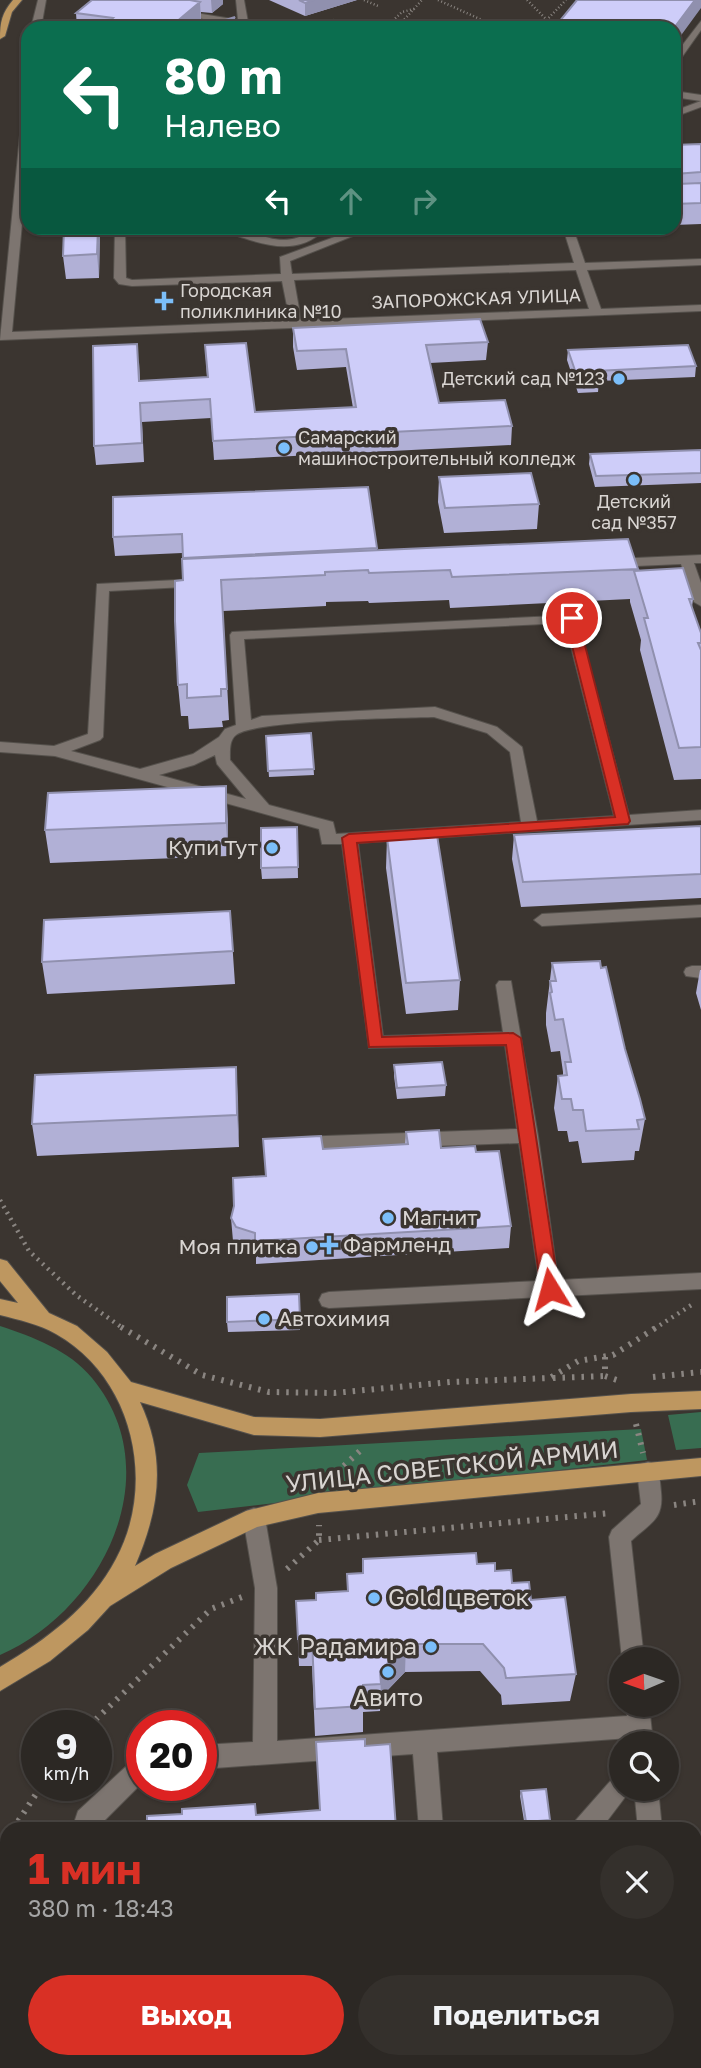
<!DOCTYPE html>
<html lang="ru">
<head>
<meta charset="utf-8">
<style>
	body { margin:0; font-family:"Golos Text",sans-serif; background:#34302c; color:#f1f3f6; height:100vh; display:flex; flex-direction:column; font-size:26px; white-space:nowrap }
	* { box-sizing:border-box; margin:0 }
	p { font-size:23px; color:#a6a6a6 }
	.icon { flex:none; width:38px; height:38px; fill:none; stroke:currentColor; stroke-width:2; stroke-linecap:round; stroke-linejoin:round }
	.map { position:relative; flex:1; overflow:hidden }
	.panel { position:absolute; left:0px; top:1822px; width:702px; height:247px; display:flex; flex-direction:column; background:#2c2824; border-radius:21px 21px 0 0; box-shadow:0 2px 5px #0004,0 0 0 2px #484441 }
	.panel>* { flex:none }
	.banner { position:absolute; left:21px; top:21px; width:660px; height:214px; border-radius:21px; box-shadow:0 2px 5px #0004,0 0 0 2px #484441; background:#0b6e4f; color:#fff; overflow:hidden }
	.needle { width:46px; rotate:268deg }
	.fabs { position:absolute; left:609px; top:1647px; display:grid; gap:14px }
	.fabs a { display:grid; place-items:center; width:70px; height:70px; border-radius:50%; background:#2c2824; box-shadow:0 2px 5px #0004,0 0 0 2px #484441; font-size:35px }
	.speed { position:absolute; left:21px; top:1710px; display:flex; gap:14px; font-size:35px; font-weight:700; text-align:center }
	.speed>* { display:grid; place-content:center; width:91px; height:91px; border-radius:50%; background:#2c2824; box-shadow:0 2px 5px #0004,0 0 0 2px #484441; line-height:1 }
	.speed small { font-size:18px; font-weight:400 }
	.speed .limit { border:10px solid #d22; background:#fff; color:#111 }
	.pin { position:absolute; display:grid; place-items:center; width:60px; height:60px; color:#fff; margin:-30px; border:4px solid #fff; border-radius:50%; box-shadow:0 2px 7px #0007 }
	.me { position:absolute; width:77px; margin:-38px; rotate:352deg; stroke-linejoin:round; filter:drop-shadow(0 0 5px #0008) }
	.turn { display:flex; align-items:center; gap:24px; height:147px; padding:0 28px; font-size:32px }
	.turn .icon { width:91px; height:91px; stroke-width:2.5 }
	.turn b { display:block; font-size:49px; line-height:60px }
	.lanes { display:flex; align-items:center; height:66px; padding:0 28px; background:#0003; justify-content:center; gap:35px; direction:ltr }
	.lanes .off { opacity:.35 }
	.round { display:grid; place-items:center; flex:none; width:74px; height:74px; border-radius:37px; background:#34302c }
	.headline { display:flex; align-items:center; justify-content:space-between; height:119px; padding:0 28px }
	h1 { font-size:42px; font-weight:700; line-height:52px; color:#d93025 }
	.action { display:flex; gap:14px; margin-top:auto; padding:14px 28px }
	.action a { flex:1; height:80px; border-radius:42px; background:#d93025; color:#fff; font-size:28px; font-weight:700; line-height:80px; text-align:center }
	.action a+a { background:#34302c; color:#f1f3f6 }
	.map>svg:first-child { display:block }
</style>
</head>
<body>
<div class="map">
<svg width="701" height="2068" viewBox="0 0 701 2068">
	<rect width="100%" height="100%" fill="#3b3530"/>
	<path fill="#386d51" d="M0,1326C33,1337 69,1350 92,1378C171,1473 102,1611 0,1655Z
		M701,1412V1448L676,1450L668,1415Z
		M641,1429L647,1460L198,1512L187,1485L199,1453Z"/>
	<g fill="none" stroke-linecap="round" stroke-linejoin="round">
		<g stroke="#55514c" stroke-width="2">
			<path id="minor" d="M38,0H46L41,28H31Z
				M236,0H244L249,28L173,13L178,10L238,20Z
				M701,21V30L677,64L674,65V56Z
				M674,91L701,95V101L674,97Z
				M28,101V158L12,332L290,321L282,281L132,286L119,284L114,278L115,228H125L126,278L132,280L281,274L280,257L359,228H373L290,261L292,274L574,263L563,228H573L585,263L701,259V265L587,270L601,309L701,305V311L0,340L23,104ZM576,270L589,309L301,320L294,280Z
				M701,101V107L674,117V111Z
				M219,228C256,225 278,256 315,228H326C303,253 273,248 244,238C235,235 225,233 219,228Z
				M701,555V563H694L701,583V606L694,602L681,564L614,567L607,563L614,559Z
				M198,579L203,580V586L109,591L103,737L100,740L71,751L140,769L193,754L219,737L225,729L236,725L230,635L232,632L576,615L629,815L701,810V820L358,843L383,1036L503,1032L496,985L499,981H511L538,1136L558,1280L701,1273V1289L329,1308L322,1306L319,1300L322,1294L329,1292L539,1281L519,1143L298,1151L291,1149L289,1144L291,1139L298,1137L517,1129L505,1045L369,1048L342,844H322L319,829L55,756L0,752V742L54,746L88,734L97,584ZM565,623L614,816L537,821L522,747L497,727L435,707L262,716L251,720L244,639ZM434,717L487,733L510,752L521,822L336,834L333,822L269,805L230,760C230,752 229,740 236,735C255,720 401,718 434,717ZM215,755L217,764L246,799L159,775L194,765Z
				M701,905V917L542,926L534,920L542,914Z
				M692,966H701V978L686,976L684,972L686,968Z
				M648,1462L655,1464C660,1473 660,1482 661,1492C664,1520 650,1523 631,1541L644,1659H622L609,1537L612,1530L641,1504L637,1471L641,1464Z
				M254,1508L262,1511L265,1518L277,1588V1741L627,1716L626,1704H649L653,1743H629V1738L437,1752L443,1829H419L413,1754L201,1769V1745L253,1742L255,1588L243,1518L246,1511Z
				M142,1755V1783L96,1829H72L78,1811L134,1759Z
				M621,1774V1788H632L601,1829H573L576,1820L613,1778Z
				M634,1788H658L662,1829H638Z
				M55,2062H81V2068H55Z
				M416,2062H442V2068H416Z
				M663,2062H689L690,2068H664Z"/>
		</g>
		<g stroke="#55514c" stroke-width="2">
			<path id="major" d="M13,0H22L12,12L5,36L0,39C0,22 2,13 13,0Z
				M0,1259L7,1261L49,1313L77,1326L107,1352L131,1382L254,1417L320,1419L631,1394L701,1391V1409L631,1412L320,1437L254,1435L140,1402C167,1460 159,1510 135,1566L155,1554L246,1511L318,1493L701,1458V1476L318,1513L257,1527L171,1568L110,1606L88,1630L50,1661L0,1691V1667C46,1640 91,1607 116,1559C157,1483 133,1377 56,1334C39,1324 19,1320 0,1315V1299L18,1303L0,1281Z"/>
		</g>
		<path stroke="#8a8581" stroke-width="2.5" stroke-dasharray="1 2.5" stroke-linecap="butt" d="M364,0L378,6
			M438,0L482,20L526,28
			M527,0L547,20
			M333,20L351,28
			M402,22L422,0
			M385,28L402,12L414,9
			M539,28L566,0"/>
		<path stroke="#8a8581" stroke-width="4.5" stroke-dasharray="2 5" stroke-linecap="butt" d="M0,1200L29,1251L76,1295L124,1329
			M654,1329L693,1304"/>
		<path stroke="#8a8581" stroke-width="6" stroke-dasharray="2.5 7" stroke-linecap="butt" d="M121,1327L202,1375L269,1392L334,1393L450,1382L550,1378L578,1361L613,1355L657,1327
			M605,1357V1376L620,1381
			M653,1377L701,1372
			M553,1378L605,1376
			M636,1424L643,1453
			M330,1479L364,1447
			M674,1505L701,1501
			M319,1540L610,1513
			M287,1569L319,1540V1525
			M89,1726L211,1609L242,1597
			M13,1829L42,1785
			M0,1852L7,1838"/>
		<use href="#minor" fill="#7d7570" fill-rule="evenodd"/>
		<use href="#major" fill="#be9760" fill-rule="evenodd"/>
	</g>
	<path fill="#b1b0d6" d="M92,0H223V4L212,13L201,12V22L195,28H77L76,13Z
		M269,0H357L305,16Z
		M701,144V224L674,225V145Z
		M100,228L99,278L66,279L63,256Z
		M254,228H310L303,232L289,230L283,236L254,231Z
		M578,228H615L578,229Z
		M293,328L488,342L486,360L430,363L439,403L512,426L511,445L214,460L211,418L142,422L144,462L96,465L94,446L139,362L140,381L207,377L205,345L255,412L353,408L346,367L297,370L293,347Z
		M568,350L696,366L695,377L599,381L598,392L578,393L567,360Z
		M701,450V483L595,487L589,464L590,454Z
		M439,477L539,504L537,529L444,533L438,502Z
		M368,487L377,550L638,569L637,571L693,599L692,607L701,633V779L674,780L640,650L641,640L630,602V599L450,608L449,600L369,603L368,601L326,602V606L223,611L229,720L222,721L223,727L189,729L188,716H181L178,685L183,580L182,553L115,556L113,537Z
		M311,733L314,775L269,777L266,736Z
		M226,786L228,856L50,863L45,830Z
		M701,826V898L521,907L512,859L514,835Z
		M297,827L298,878L262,879L261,868Z
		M387,838L460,980L458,1010L406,1014L386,868Z
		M230,911L235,984L47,994L42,962Z
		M552,963L625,1049L645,1119L639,1151H635L634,1160L582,1163L578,1141L569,1142L567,1131H558L554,1108L558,1076H563V1072L560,1051L551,1052L546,1025V1013Z
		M700,970H701V1010L696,993Z
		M394,1065L446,1085L445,1096L397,1099L394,1076Z
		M236,1067L239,1147L37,1156L32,1124Z
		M406,1132L441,1148L476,1152L511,1226L509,1248L256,1264V1255L238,1249L233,1241L231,1218L265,1176L323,1149L405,1144Z
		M299,1294L300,1330L228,1332L227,1322Z
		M363,1559L477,1564L495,1571L512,1583L531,1600L576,1674L570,1701L502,1705L501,1695L480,1671L405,1672L381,1697L380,1711L363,1712V1732L315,1736L312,1666H299L296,1601L316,1600L347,1591V1574L362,1573Z
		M521,1791L550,1820V1824L525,1827L520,1796Z
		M477,2062H573L574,2068H477Z"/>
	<path fill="#9090ae" d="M211,0H223V4L212,13Z
		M314,0H357L305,16V3Z
		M695,0H701V8L674,45V28Z
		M200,2L201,22L195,28H169Z
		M235,17V28H223Z
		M98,228H100L99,278L97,254Z
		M283,228H289V230L283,236Z
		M303,228H310L303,232Z
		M226,786L228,819V856L226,823Z
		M236,1067L238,1099L239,1147L237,1115Z
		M406,1644L405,1672L381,1697L380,1671Z"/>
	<path fill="#cecdf9" stroke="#9090ae" stroke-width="2" d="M92,0H190L200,2L169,28H101L113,18L76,13Z
		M299,0H314L305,3Z
		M577,0H695L674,28H554Z
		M235,17L223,28H200Z
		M701,144V172L675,174L674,182L677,184L701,183V203L674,204V145Z
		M64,228H98L97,254L63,256Z
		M480,319L488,342L426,345L439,403L505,400L512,426L213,441L210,399L140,403L142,443L94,446L93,346L137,344L139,381L208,377L205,345L246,343L255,412L356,407L346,349L297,351L293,328Z
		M688,345L696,366L596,371L599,381L579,382L568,350Z
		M701,450V473L596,476L590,454Z
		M531,473L539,504L445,508L439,477Z
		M368,487L377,548L183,558L182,534L113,537V497Z
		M628,539L638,569L452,577L450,570L369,573L368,570L325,572V575L221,580L227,689H221V696L187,698V684L178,685L175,621V581L183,580L182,559Z
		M683,568L693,599H689L701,633V643H698L701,650V747L679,748L644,618H648L634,571Z
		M311,733L314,769L268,771L266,736Z
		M226,786V823L45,830L48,793Z
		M701,826V874L523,882L514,835Z
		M297,827L298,867L261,868V828Z
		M437,835L460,980L406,983L387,838Z
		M230,911L233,951L42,962L44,920Z
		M600,961L601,968L606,967L625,1049L640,1099L645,1119L637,1120L639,1129L586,1131L583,1110H573L571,1099H562L558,1076L567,1075L565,1062H571L563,1019L555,1020L550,993L552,992L550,981H556L552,963Z
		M442,1062L446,1085L397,1088L394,1065Z
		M236,1067L237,1115L32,1124L35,1075Z
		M439,1130L441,1148L475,1146L476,1152L499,1151L511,1226L255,1241V1233L236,1227L231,1218L234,1206L233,1178L266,1176L263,1139L321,1136L323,1149L408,1144L406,1132Z
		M299,1294L300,1319L227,1322V1297Z
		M476,1553L477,1564L495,1563V1571L511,1570L512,1583L529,1582L531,1600L565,1597L576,1674L506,1678L504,1668L483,1644H406L380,1671L381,1684L363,1685V1706L315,1709L312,1638L298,1639L296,1601L316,1600V1593L348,1591L347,1574L363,1573V1559Z
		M365,1739V1746L390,1744L396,1829H147V1816L182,1814V1809L255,1804L256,1815L320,1810L316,1742Z
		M546,1789L550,1820L526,1822L521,1791Z
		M140,2062H212V2068H140Z
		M482,2062H573L574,2068H482Z"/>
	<path fill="#d93025" stroke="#8d1f18" stroke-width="2" d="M572,614L578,618L630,821L628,824L357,843L382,1037L513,1033L521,1038L559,1289L557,1294L550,1296L544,1294L541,1289L506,1045L369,1047L342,838L349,834L615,817L565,618Z"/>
	<g fill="#7bbef9" stroke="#3b3530" stroke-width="2.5">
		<path d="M160.5 290.5h7v7h7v7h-7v7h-7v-7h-7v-7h7z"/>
		<circle cx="619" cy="379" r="7"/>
		<circle cx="284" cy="448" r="7"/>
		<circle cx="634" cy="480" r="7"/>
		<circle cx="272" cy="848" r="7"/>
		<circle cx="388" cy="1218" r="7"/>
		<path d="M325.5 1234.5h7v7h7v7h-7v7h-7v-7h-7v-7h7z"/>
		<circle cx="312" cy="1247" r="7"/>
		<circle cx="264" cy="1319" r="7"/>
		<circle cx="374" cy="1598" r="7"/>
		<circle cx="431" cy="1647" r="7"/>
		<circle cx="388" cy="1672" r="7"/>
	</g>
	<g text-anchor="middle" stroke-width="7" stroke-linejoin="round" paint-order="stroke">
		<g font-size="18" fill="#d9d5d2" stroke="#3b3530" text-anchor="start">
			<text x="180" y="297">Городская<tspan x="180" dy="21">поликлиника №10</tspan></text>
			<text x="605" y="385" text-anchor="end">Детский сад №123</text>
			<text x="298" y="444">Самарский<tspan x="298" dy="21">машиностроительный колледж</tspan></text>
			<text x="634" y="508" text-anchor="middle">Детский<tspan x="634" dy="21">сад №357</tspan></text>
		</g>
		<g font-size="18" fill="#d9d5d2" stroke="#3b3530">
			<text transform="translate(476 299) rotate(-2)" y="6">ЗАПОРОЖСКАЯ УЛИЦА</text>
		</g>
		<g font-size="21" fill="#d9d5d2" stroke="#3b3530" text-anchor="start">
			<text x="258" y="855" text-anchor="end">Купи Тут</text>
			<text x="402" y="1225">Магнит</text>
			<text x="343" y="1252">Фармленд</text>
			<text x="298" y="1254" text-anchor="end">Моя плитка</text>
			<text x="278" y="1326">Автохимия</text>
		</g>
		<g font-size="24" fill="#d9d5d2" stroke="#3b3530">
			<text transform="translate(452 1467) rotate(-6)" y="8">УЛИЦА СОВЕТСКОЙ АРМИИ</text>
		</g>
		<g font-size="24" fill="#d9d5d2" stroke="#3b3530" text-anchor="start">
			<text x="388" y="1606">Gold цветок</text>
			<text x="417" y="1655" text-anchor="end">ЖК Радамира</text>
			<text x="388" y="1706" text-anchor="middle">Авито</text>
		</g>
	</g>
</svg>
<div class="fabs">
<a><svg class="needle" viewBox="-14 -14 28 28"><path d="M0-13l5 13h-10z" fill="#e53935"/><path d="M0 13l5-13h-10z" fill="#a6a6a6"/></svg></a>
<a><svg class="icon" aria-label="search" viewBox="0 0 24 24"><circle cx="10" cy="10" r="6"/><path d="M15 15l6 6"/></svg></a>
</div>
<div class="speed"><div>9<small>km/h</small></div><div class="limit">20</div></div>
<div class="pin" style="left:572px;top:618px;background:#d93025"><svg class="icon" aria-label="arrive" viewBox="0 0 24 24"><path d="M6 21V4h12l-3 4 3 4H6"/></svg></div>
<svg class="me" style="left:550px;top:1289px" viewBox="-20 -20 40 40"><path d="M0-17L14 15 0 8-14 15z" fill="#d93025" stroke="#fff" stroke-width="4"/></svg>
<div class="banner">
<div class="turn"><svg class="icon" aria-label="left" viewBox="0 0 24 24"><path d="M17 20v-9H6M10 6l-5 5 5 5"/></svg><div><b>80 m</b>Налево</div></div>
<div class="lanes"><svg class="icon" aria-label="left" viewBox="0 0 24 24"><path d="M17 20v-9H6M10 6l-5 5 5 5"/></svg><svg class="icon off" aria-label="ahead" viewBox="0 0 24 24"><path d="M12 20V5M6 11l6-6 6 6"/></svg><svg class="icon off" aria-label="right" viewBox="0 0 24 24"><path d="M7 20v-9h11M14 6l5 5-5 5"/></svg></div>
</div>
<section class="panel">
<div class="headline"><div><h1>1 мин</h1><p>380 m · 18:43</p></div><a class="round"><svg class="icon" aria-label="close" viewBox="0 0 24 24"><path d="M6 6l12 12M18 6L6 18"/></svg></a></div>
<div class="action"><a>Выход</a><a>Поделиться</a></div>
</section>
</div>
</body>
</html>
